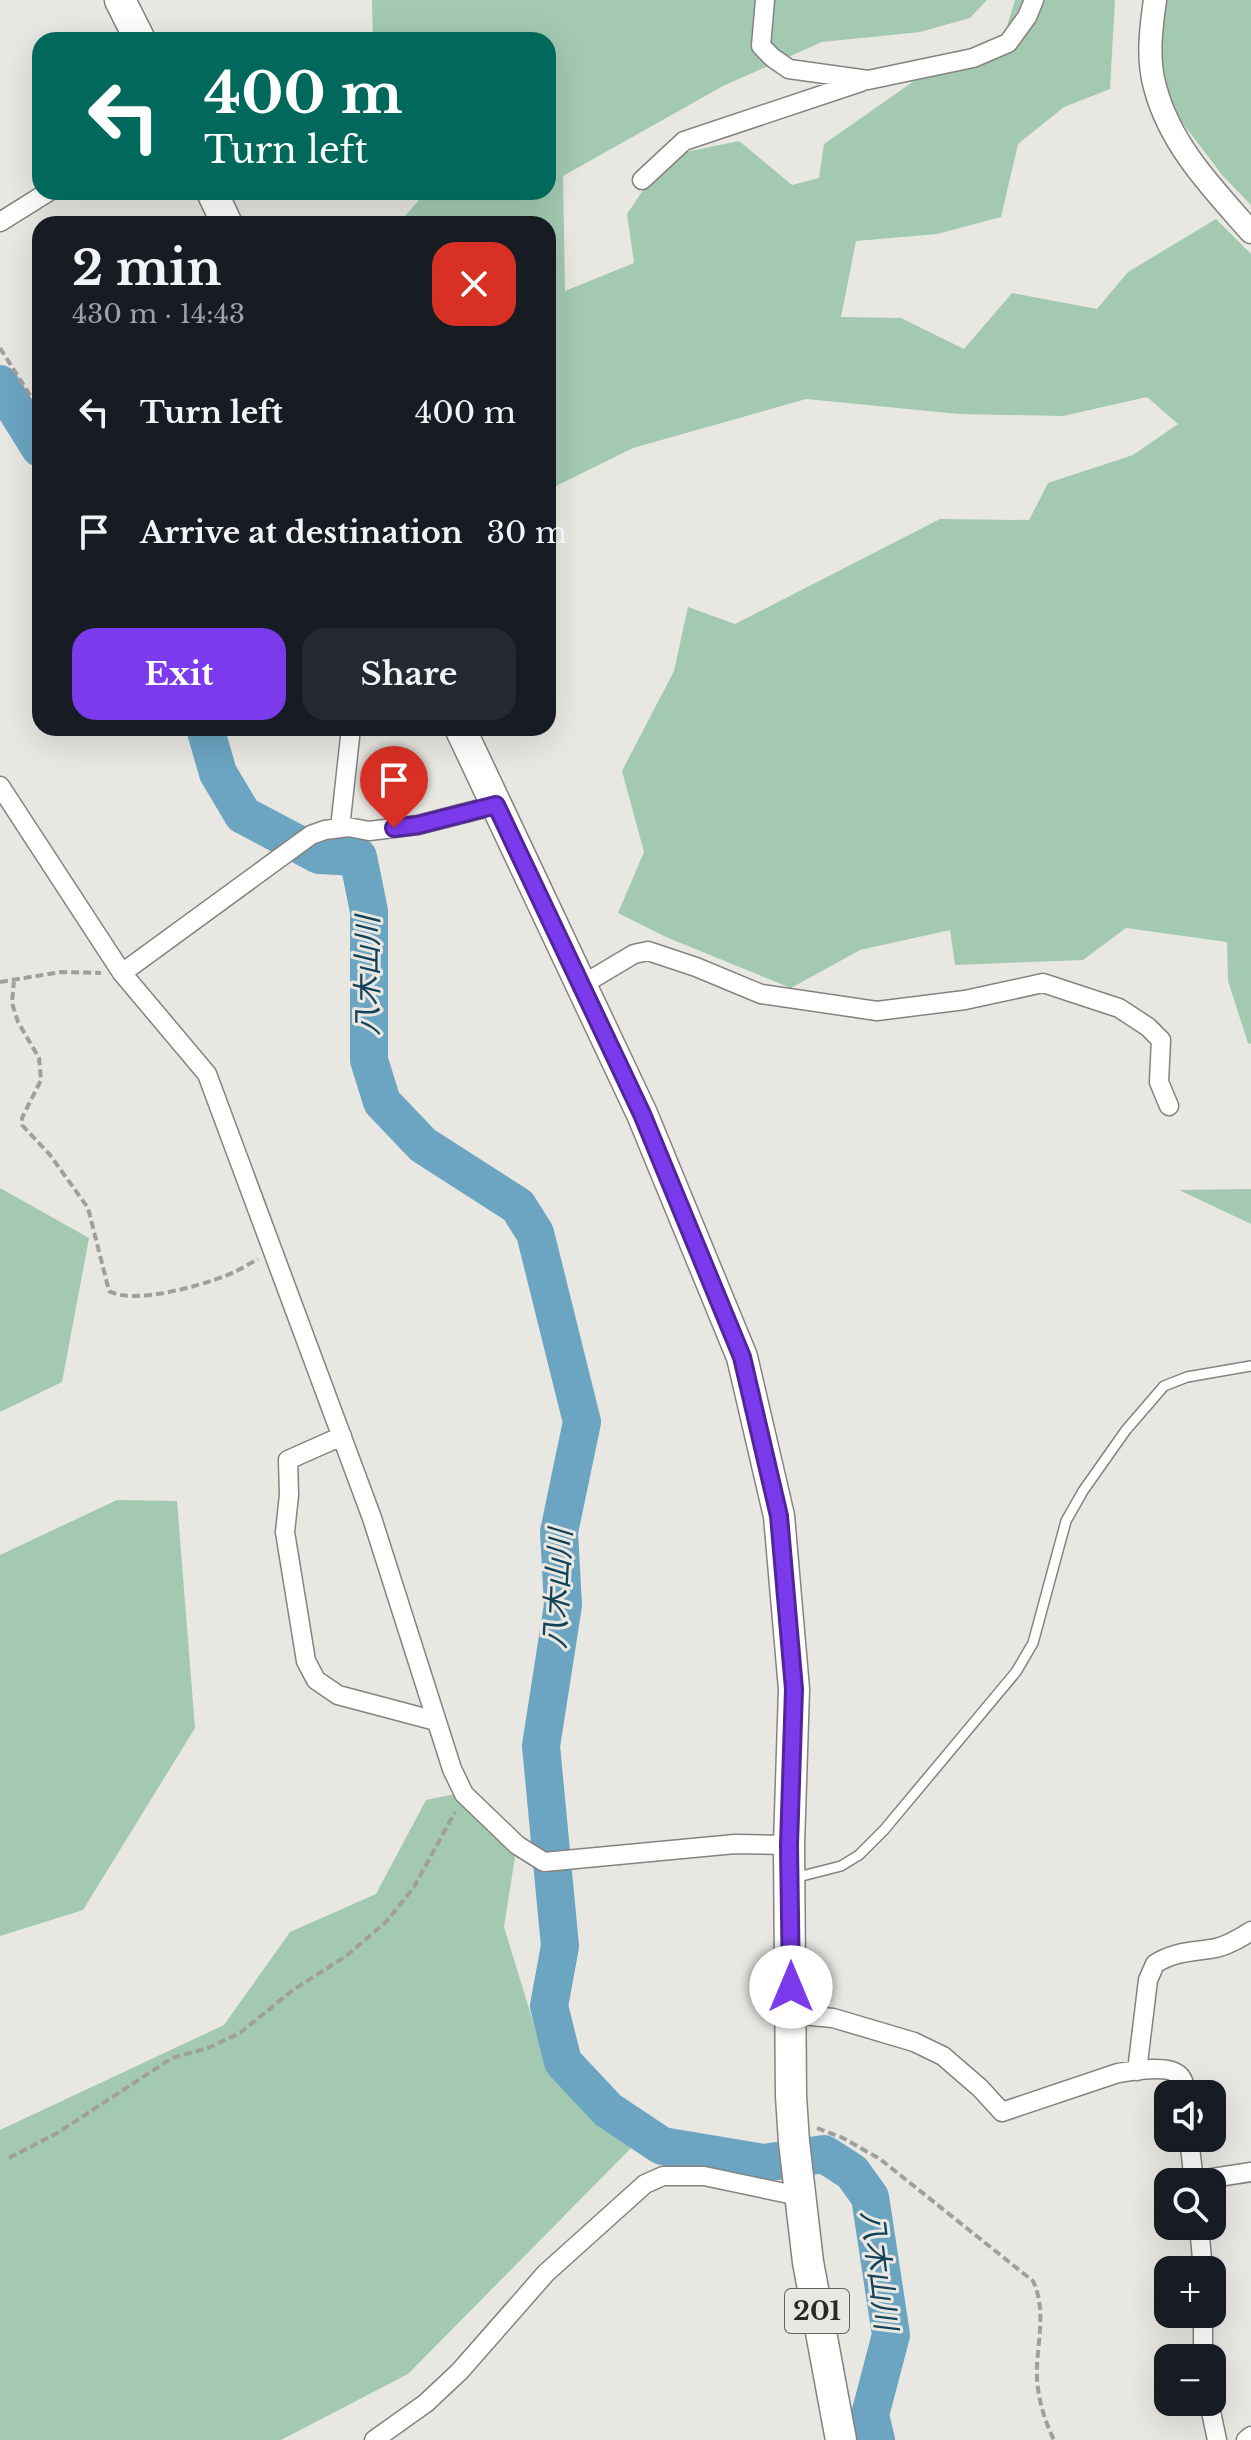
<!DOCTYPE html>
<html lang="en">
<head>
<meta charset="utf-8">
<style>
	body { margin:0; font-family:"Libre Baskerville","Noto Sans JP",serif; background:#242831; color:#f1f3f6; height:100vh; display:flex; flex-direction:column; font-size:30px; white-space:nowrap }
	* { box-sizing:border-box; margin:0 }
	p { font-size:26px; color:#9ea1a6 }
	.icon { flex:none; width:44px; height:44px; fill:none; stroke:currentColor; stroke-width:2; stroke-linecap:round; stroke-linejoin:round }
	.map { position:relative; flex:1; overflow:hidden }
	.details { position:absolute; left:32px; top:216px; width:524px; height:520px; display:flex; flex-direction:column; background:#171b24; border-radius:24px; box-shadow:0 8px 32px #0002 }
	.details>* { flex:none }
	.banner { position:absolute; left:32px; top:32px; width:524px; height:168px; border-radius:24px; box-shadow:0 8px 32px #0002; background:#00695c; color:#fff; overflow:hidden }
	.controls { position:absolute; left:1154px; top:2080px; display:grid; gap:16px }
	.controls a { display:grid; place-items:center; width:72px; height:72px; border-radius:16px; background:#171b24; box-shadow:0 8px 32px #0002; font-size:40px }
	.pin { position:absolute; display:grid; place-items:center; width:68px; height:68px; color:#fff; margin:-82px -34px; border-radius:50% 50% 50% 0; rotate:-45deg; box-shadow:0 0 8px #0007 }
	.pin .icon { rotate:45deg }
	.me { position:absolute; width:88px; margin:-44px; rotate:0deg; stroke-linejoin:round; filter:drop-shadow(0 0 6px #0008) }
	.turn { display:flex; align-items:center; gap:28px; height:168px; padding:0 40px; font-size:36px }
	.turn .icon { width:104px; height:104px; stroke-width:2.5 }
	.turn b { display:block; font-size:56px; line-height:68px }
	.round { display:grid; place-items:center; flex:none; width:84px; height:84px; border-radius:24px; background:#242831 }
	.summary { display:flex; align-items:center; justify-content:space-between; height:136px; padding:0 40px }
	h1 { font-size:48px; font-weight:800; line-height:60px }
	.button { display:flex; gap:16px; margin-top:auto; padding:16px 40px }
	.button a { flex:1; height:92px; border-radius:24px; background:#7c3aed; color:#fff; font-size:32px; font-weight:800; line-height:92px; text-align:center }
	.button a+a { background:#242831; color:#f1f3f6 }
	ul { padding:0; list-style:none }
	li { display:flex; align-items:center; gap:24px; height:120px; padding:0 40px }
	li div { flex:1 }
	li b { display:block; font-size:30px }
	li em { font-style:normal }
	.map>svg:first-child { display:block }
</style>
</head>
<body>
<div class="map">
<svg width="1251" height="2440" viewBox="0 0 1251 2440">
	<rect width="100%" height="100%" fill="#e8e7e2"/>
	<path fill="#a3c9b1" d="M372,0H987L970,18L920,32L822,42L723,86L563,176L565,291L634,263L627,214L666,156L739,141L792,185L819,178L824,144L937,65L1004,36L1015,0H1115L1110,89L1064,107L1018,144L1001,217L937,234L856,241L841,317L901,318L964,349L1012,293L1097,309L1128,272L1216,219L1251,254V1044L1248,1043L1228,981L1227,942L1126,928L1083,960L955,965L950,930L860,950L791,988L666,937L618,913L644,852L622,771L674,671L688,607L735,624L940,519L1029,520L1048,483L1133,455L1178,424L1147,397L1063,416L959,414L806,399L633,448L548,490V224H398L426,192H548V40H373Z
		M1151,0H1251V205L1223,176L1155,87Z
		M0,1188L89,1238L62,1382L0,1412Z
		M1251,1189V1224L1179,1190Z
		M117,1500L177,1501L195,1728L83,1910L0,1936V1555Z
		M455,1794L517,1844L504,1927L546,2064L639,2140L408,2374L281,2440H0V2130L224,2025L290,1932L376,1894L426,1800Z"/>
	<g fill="none" stroke-linecap="round" stroke-linejoin="round">
		<path stroke="#6ba5c1" stroke-width="38" d="M0,384L40,448
			M205,728L218,773L243,815L319,855L358,857L369,911V1060L382,1102L423,1145L518,1206L535,1233L582,1422L559,1532L563,1605L541,1746L560,1946L549,2006L563,2062L608,2110L662,2146L764,2163L824,2154L852,2172L870,2197L891,2335L870,2415L876,2440"/>
		<g stroke="#84837f" stroke-width="12">
			<path id="service" d="M794,1878L841,1866L859,1855L884,1830L1016,1672L1033,1643L1066,1521L1083,1491L1126,1430L1164,1386L1187,1377L1251,1366"/>
		</g>
		<g stroke="#84837f" stroke-width="21">
			<path id="minor" d="M765,0L761,46L773,58L789,69L868,80L973,58L1008,43L1027,17L1034,0
				M642,180L684,141L861,82
				M0,222L48,192
				M0,786L122,973L207,1074L372,1518L452,1769L464,1794L517,1845L544,1862L735,1844L789,1845
				M340,828L351,728
				M122,973L311,835L325,830L348,827L369,831L418,825L496,805
				M582,985L634,954L648,951L696,967L761,994L877,1011L965,1000L1043,983L1119,1008L1148,1027L1161,1040L1159,1082L1169,1106
				M342,1436L288,1460L289,1495L285,1532L306,1661L316,1680L338,1695L436,1721
				M791,2014L833,2018L914,2042L943,2056L980,2088L1002,2112L1118,2073C1132,2071 1168,2064 1179,2075C1184,2079 1185,2087 1185,2094
				M1137,2071L1148,1980L1155,1964C1174,1951 1195,1952 1216,1948C1229,1945 1240,1938 1251,1931
				M1189,2138L1194,2182
				M1193,2181L1251,2172
				M1199,2226L1203,2270
				M1203,2358V2314
				M1209,2402L1217,2440
				M374,2440L426,2403L460,2371L546,2273L645,2184L663,2176H704L799,2196
				M1246,2440L1251,2436"/>
		</g>
		<g stroke="#84837f" stroke-width="25">
			<path id="tertiary" d="M1155,0C1151,28 1147,59 1155,87C1170,145 1213,189 1251,232"/>
		</g>
		<g stroke="#84837f" stroke-width="33">
			<path id="trunk" d="M120,0L140,40
				M212,192L227,224
				M460,728L642,1114L742,1357L779,1516L794,1689L789,1845L791,2096L794,2142L808,2262L841,2440"/>
		</g>
		<path stroke="#a09f9c" stroke-width="4" stroke-dasharray="8 4" stroke-linecap="butt" d="M0,348L40,411
			M14,980L12,1003L18,1022L39,1058L41,1080L22,1118V1125L50,1155L88,1208L109,1291C133,1305 199,1286 225,1276C236,1272 247,1265 258,1259
			M0,982L61,972L101,973
			M817,2128L843,2138L880,2159L1033,2281C1046,2308 1038,2339 1037,2367C1036,2392 1043,2418 1054,2440
			M9,2158L59,2132L172,2058L208,2048L240,2033L293,1990L346,1956L386,1922L414,1887L455,1812"/>
		<use href="#service" stroke="#fff" stroke-width="9"/>
		<use href="#minor" stroke="#fff" stroke-width="18"/>
		<use href="#tertiary" stroke="#fff" stroke-width="22"/>
		<use href="#trunk" stroke="#fff" stroke-width="30"/>
	</g>
	<g fill="none" stroke-linecap="round" stroke-linejoin="round">
		<g stroke="#51269a" stroke-width="20">
			<path id="route" d="M394,828L418,825L496,805L642,1114L742,1357L779,1516L794,1689L789,1845L791,1987"/>
		</g>
		<use href="#route" stroke="#7c3aed" stroke-width="14"/>
	</g>
	<g text-anchor="middle" stroke-width="6" stroke-linejoin="round" paint-order="stroke">
		<rect fill="#e8e7e2" stroke="#62625f" stroke-width="2" x="785" y="2289" width="64" height="44" rx="6"/>
		<g font-size="26" font-weight="bold" fill="#292927">
			<text x="817" y="2320">201</text>
		</g>
		<g font-size="30" font-style="italic" fill="#114257" stroke="#e8e7e2">
			<text transform="translate(368 976) rotate(-90)" y="10">八木山川</text>
			<text transform="translate(558 1589) rotate(-87)" y="10">八木山川</text>
			<text transform="translate(879 2270) rotate(83)" y="10">八木山川</text>
		</g>
	</g>
</svg>
<div class="controls">
<a><svg class="icon" aria-label="sound" viewBox="0 0 24 24"><path d="M4 9h4l5-4v14l-5-4H4zM17 9q2 3 0 6"/></svg></a>
<a><svg class="icon" aria-label="search" viewBox="0 0 24 24"><circle cx="10" cy="10" r="6"/><path d="M15 15l6 6"/></svg></a>
<a>+</a>
<a>−</a>
</div>
<div class="pin" style="left:394px;top:828px;background:#d93025"><svg class="icon" aria-label="arrive" viewBox="0 0 24 24"><path d="M6 21V4h12l-3 4 3 4H6"/></svg></div>
<svg class="me" style="left:791px;top:1987px" viewBox="-20 -20 40 40"><circle r="19" fill="#fff"/><path d="M0-13L10 11 0 6-10 11z" fill="#7c3aed"/></svg>
<div class="banner">
<div class="turn"><svg class="icon" aria-label="left" viewBox="0 0 24 24"><path d="M17 20v-9H6M10 6l-5 5 5 5"/></svg><div><b>400 m</b>Turn left</div></div>
</div>
<section class="details">
<div class="summary"><div><h1>2 min</h1><p>430 m · 14:43</p></div><a class="round" style="background:#d93025;color:#fff"><svg class="icon" aria-label="close" viewBox="0 0 24 24"><path d="M6 6l12 12M18 6L6 18"/></svg></a></div>
<ul>
<li><svg class="icon" aria-label="left" viewBox="0 0 24 24"><path d="M17 20v-9H6M10 6l-5 5 5 5"/></svg><div><b>Turn left</b></div><em>400 m</em></li>
<li><svg class="icon" aria-label="arrive" viewBox="0 0 24 24"><path d="M6 21V4h12l-3 4 3 4H6"/></svg><div><b>Arrive at destination</b></div><em>30 m</em></li>
</ul>
<div class="button"><a>Exit</a><a>Share</a></div>
</section>
</div>
</body>
</html>
